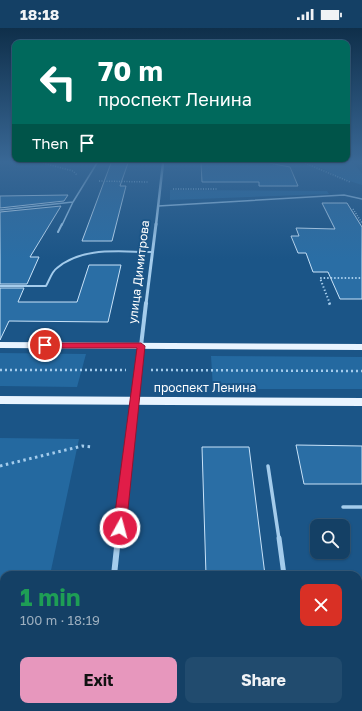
<!DOCTYPE html>
<html lang="en">
<head>
<meta charset="utf-8">
<style>
	body { margin:0; font-family:"Golos Text",sans-serif; background:#214b6e; color:#f1f3f6; height:100vh; display:flex; flex-direction:column; font-size:15px; white-space:nowrap }
	* { box-sizing:border-box; margin:0 }
	p { font-size:13px; color:#9dafbf }
	.icon { flex:none; width:22px; height:22px; fill:none; stroke:currentColor; stroke-width:2; stroke-linecap:round; stroke-linejoin:round }
	.map { position:relative; flex:1; overflow:hidden }
	.side { position:absolute; left:0px; top:543px; width:362px; height:140px; display:flex; flex-direction:column; background:#144065; border-radius:12px 12px 0 0; box-shadow:0 1px 3px #0004,0 0 0 1px #335979 }
	.side>* { flex:none }
	.hud { position:absolute; left:12px; top:12px; width:338px; height:122px; border-radius:8px; box-shadow:0 1px 3px #0004,0 0 0 1px #335979; background:#00695c; color:#fff; overflow:hidden }
	.controls { position:absolute; left:310px; top:491px; display:grid; gap:8px }
	.controls a { display:grid; place-items:center; width:40px; height:40px; border-radius:8px; background:#144065; box-shadow:0 1px 3px #0004,0 0 0 1px #335979; font-size:20px }
	.pin { position:absolute; display:grid; place-items:center; width:34px; height:34px; color:#fff; margin:-17px; border:2px solid #fff; border-radius:50%; box-shadow:0 1px 4px #0007 }
	.me { position:absolute; width:44px; margin:-22px; rotate:7deg; stroke-linejoin:round; filter:drop-shadow(0 0 3px #0008) }
	.turn { display:flex; align-items:center; gap:14px; height:84px; padding:0 20px; font-size:18px }
	.turn .icon { width:52px; height:52px; stroke-width:2.5 }
	.turn b { display:block; font-size:28px; line-height:34px }
	.then { display:flex; align-items:center; height:38px; padding:0 20px; background:#0003; gap:8px; font-size:15px }
	.round { display:grid; place-items:center; flex:none; width:42px; height:42px; border-radius:8px; background:#214b6e }
	.headline { display:flex; align-items:center; justify-content:space-between; height:68px; padding:0 20px }
	h1 { font-size:24px; font-weight:700; line-height:30px; color:#1e9e55 }
	.action { display:flex; gap:8px; margin-top:auto; padding:8px 20px }
	.action a { flex:1; height:46px; border-radius:8px; background:#e797bd; color:#111; font-size:16px; font-weight:700; line-height:46px; text-align:center }
	.action a+a { background:#214b6e; color:#f1f3f6 }
	.status { display:flex; justify-content:space-between; align-items:center; height:28px; padding:0 20px; background:#144065; direction:ltr }
	.status svg { height:11px; fill:currentColor }
	.map>svg:first-child { display:block }
</style>
</head>
<body>
<div class="status"><b>18:18</b><svg viewBox="0 0 49 12"><path d="M0 12V9h3v3zM5 12V6h3v6zM10 12V3h3v9zM15 12V0h3v12zM26 1h20v11H26zM47 4h2v5h-2z"/></svg></div>
<div class="map">
<svg width="362" height="683" viewBox="0 0 362 683">
	<rect width="100%" height="100%" fill="#1b5587"/>
	<path fill="#2469a0" d="M311,135H354L362,146V157L337,149L328,143Z
		M170,162L327,163L329,166L170,172Z
		M0,325L86,326L77,359L0,358Z
		M211,328L362,329V361H213Z
		M0,410L79,411L50,547H4V679H23L22,683H0Z"/>
	<path fill="#2a6ea5" stroke="#c9e3f9" d="M111,135H128L120,158H126L112,213H82Z
		M201,135H269L290,139L298,158H259V154H202Z
		M68,167L64,173L0,180V168Z
		M322,175H347L362,199V271H340L328,244H313L306,225H298L291,208H299L296,200L335,201Z
		M61,178L30,229H39L27,256H0V184Z
		M89,237H121L108,294L9,293L0,312V260H24L18,274H77Z
		M296,417L362,418V456H304Z
		M202,419H249L265,547H206Z"/>
	<g fill="none" stroke-linecap="round" stroke-linejoin="round">
		<path stroke="#a4ccec" stroke-width="1.5" stroke-dasharray="1 1.5" stroke-linecap="butt" d="M43,135L73,143L77,147
			M305,135L350,154
			M361,135L362,137
			M99,153L148,154
			M173,161H218
			M353,181L362,195"/>
		<path stroke="#a4ccec" stroke-width="2" stroke-dasharray="1.5 2" stroke-linecap="butt" d="M330,276L320,250H362"/>
		<path stroke="#a4ccec" stroke-width="2.5" stroke-dasharray="2 3" stroke-linecap="butt" d="M329,275L330,277
			M0,342H126
			M151,342L362,343"/>
		<path stroke="#a4ccec" stroke-width="3" stroke-dasharray="2.5 3.5" stroke-linecap="butt" d="M0,438L82,418L92,419"/>
		<path stroke="#a4ccec" stroke-width="1.5" d="M158,178L344,167L362,171
			M0,182L73,174
			M62,197L73,174L97,135"/>
		<path stroke="#a4ccec" stroke-width="2" d="M58,204L62,196
			M0,258H46C49,253 52,243 57,240C83,218 120,224 152,224"/>
		<path stroke="#a4ccec" stroke-width="3.5" d="M268,438L279,511
			M343,479H362"/>
		<path stroke="#a4ccec" stroke-width="5" d="M279,510L284,547
			M304,679L305,683"/>
		<path stroke="#a4ccec" stroke-width="2.5" d="M156,197L163,135"/>
		<path stroke="#a4ccec" stroke-width="3" d="M146,276L156,196"/>
		<path stroke="#a4ccec" stroke-width="4" d="M134,378L146,275"/>
		<path stroke="#a4ccec" stroke-width="5" d="M118,511L134,377"/>
		<path stroke="#a4ccec" stroke-width="6" d="M114,547L118,510
			M98,679V683"/>
		<path fill="#e9f4ff" fill-rule="evenodd" d="M0,314L362,316V322L0,320Z
			M0,368L362,370V378L0,376Z"/>
	</g>
	<linearGradient id="sky" x2="0" y2="1"><stop stop-color="#0f2f4a"/><stop offset="0.58" stop-color="#396896"/><stop offset="1" stop-color="#396896" stop-opacity="0"/></linearGradient>
	<rect width="362" height="231" fill="url(#sky)"/>
	<path fill="#e11d48" stroke="#92132f" d="M42,315H141L145,318L126,500L124,504L120,505L115,504L113,500L137,320H45L40,317Z"/>
	<g text-anchor="middle" stroke-width="4" stroke-linejoin="round" paint-order="stroke">
		<g font-size="12" fill="#fff" stroke="#1b5587">
			<text transform="translate(139 244) rotate(-83)" y="4">улица Димитрова</text>
			<text x="205" y="364">проспект Ленина</text>
		</g>
	</g>
</svg>
<div class="controls">
<a><svg class="icon" aria-label="search" viewBox="0 0 24 24"><circle cx="10" cy="10" r="6"/><path d="M15 15l6 6"/></svg></a>
</div>
<div class="pin" style="left:45px;top:317px;background:#d93025"><svg class="icon" aria-label="arrive" viewBox="0 0 24 24"><path d="M6 21V4h12l-3 4 3 4H6"/></svg></div>
<svg class="me" style="left:120px;top:500px" viewBox="-20 -20 40 40"><circle r="17" fill="#e11d48" stroke="#fff" stroke-width="3"/><path d="M0-11L8 9 0 5-8 9z" fill="#fff"/></svg>
<div class="hud">
<div class="turn"><svg class="icon" aria-label="left" viewBox="0 0 24 24"><path d="M17 20v-9H6M10 6l-5 5 5 5"/></svg><div><b>70 m</b>проспект Ленина</div></div>
<div class="then">Then<svg class="icon" aria-label="arrive" viewBox="0 0 24 24"><path d="M6 21V4h12l-3 4 3 4H6"/></svg></div>
</div>
<section class="side">
<div class="headline"><div><h1>1 min</h1><p>100 m · 18:19</p></div><a class="round" style="background:#d93025;color:#fff"><svg class="icon" aria-label="close" viewBox="0 0 24 24"><path d="M6 6l12 12M18 6L6 18"/></svg></a></div>
<div class="action"><a>Exit</a><a>Share</a></div>
</section>
</div>
</body>
</html>
